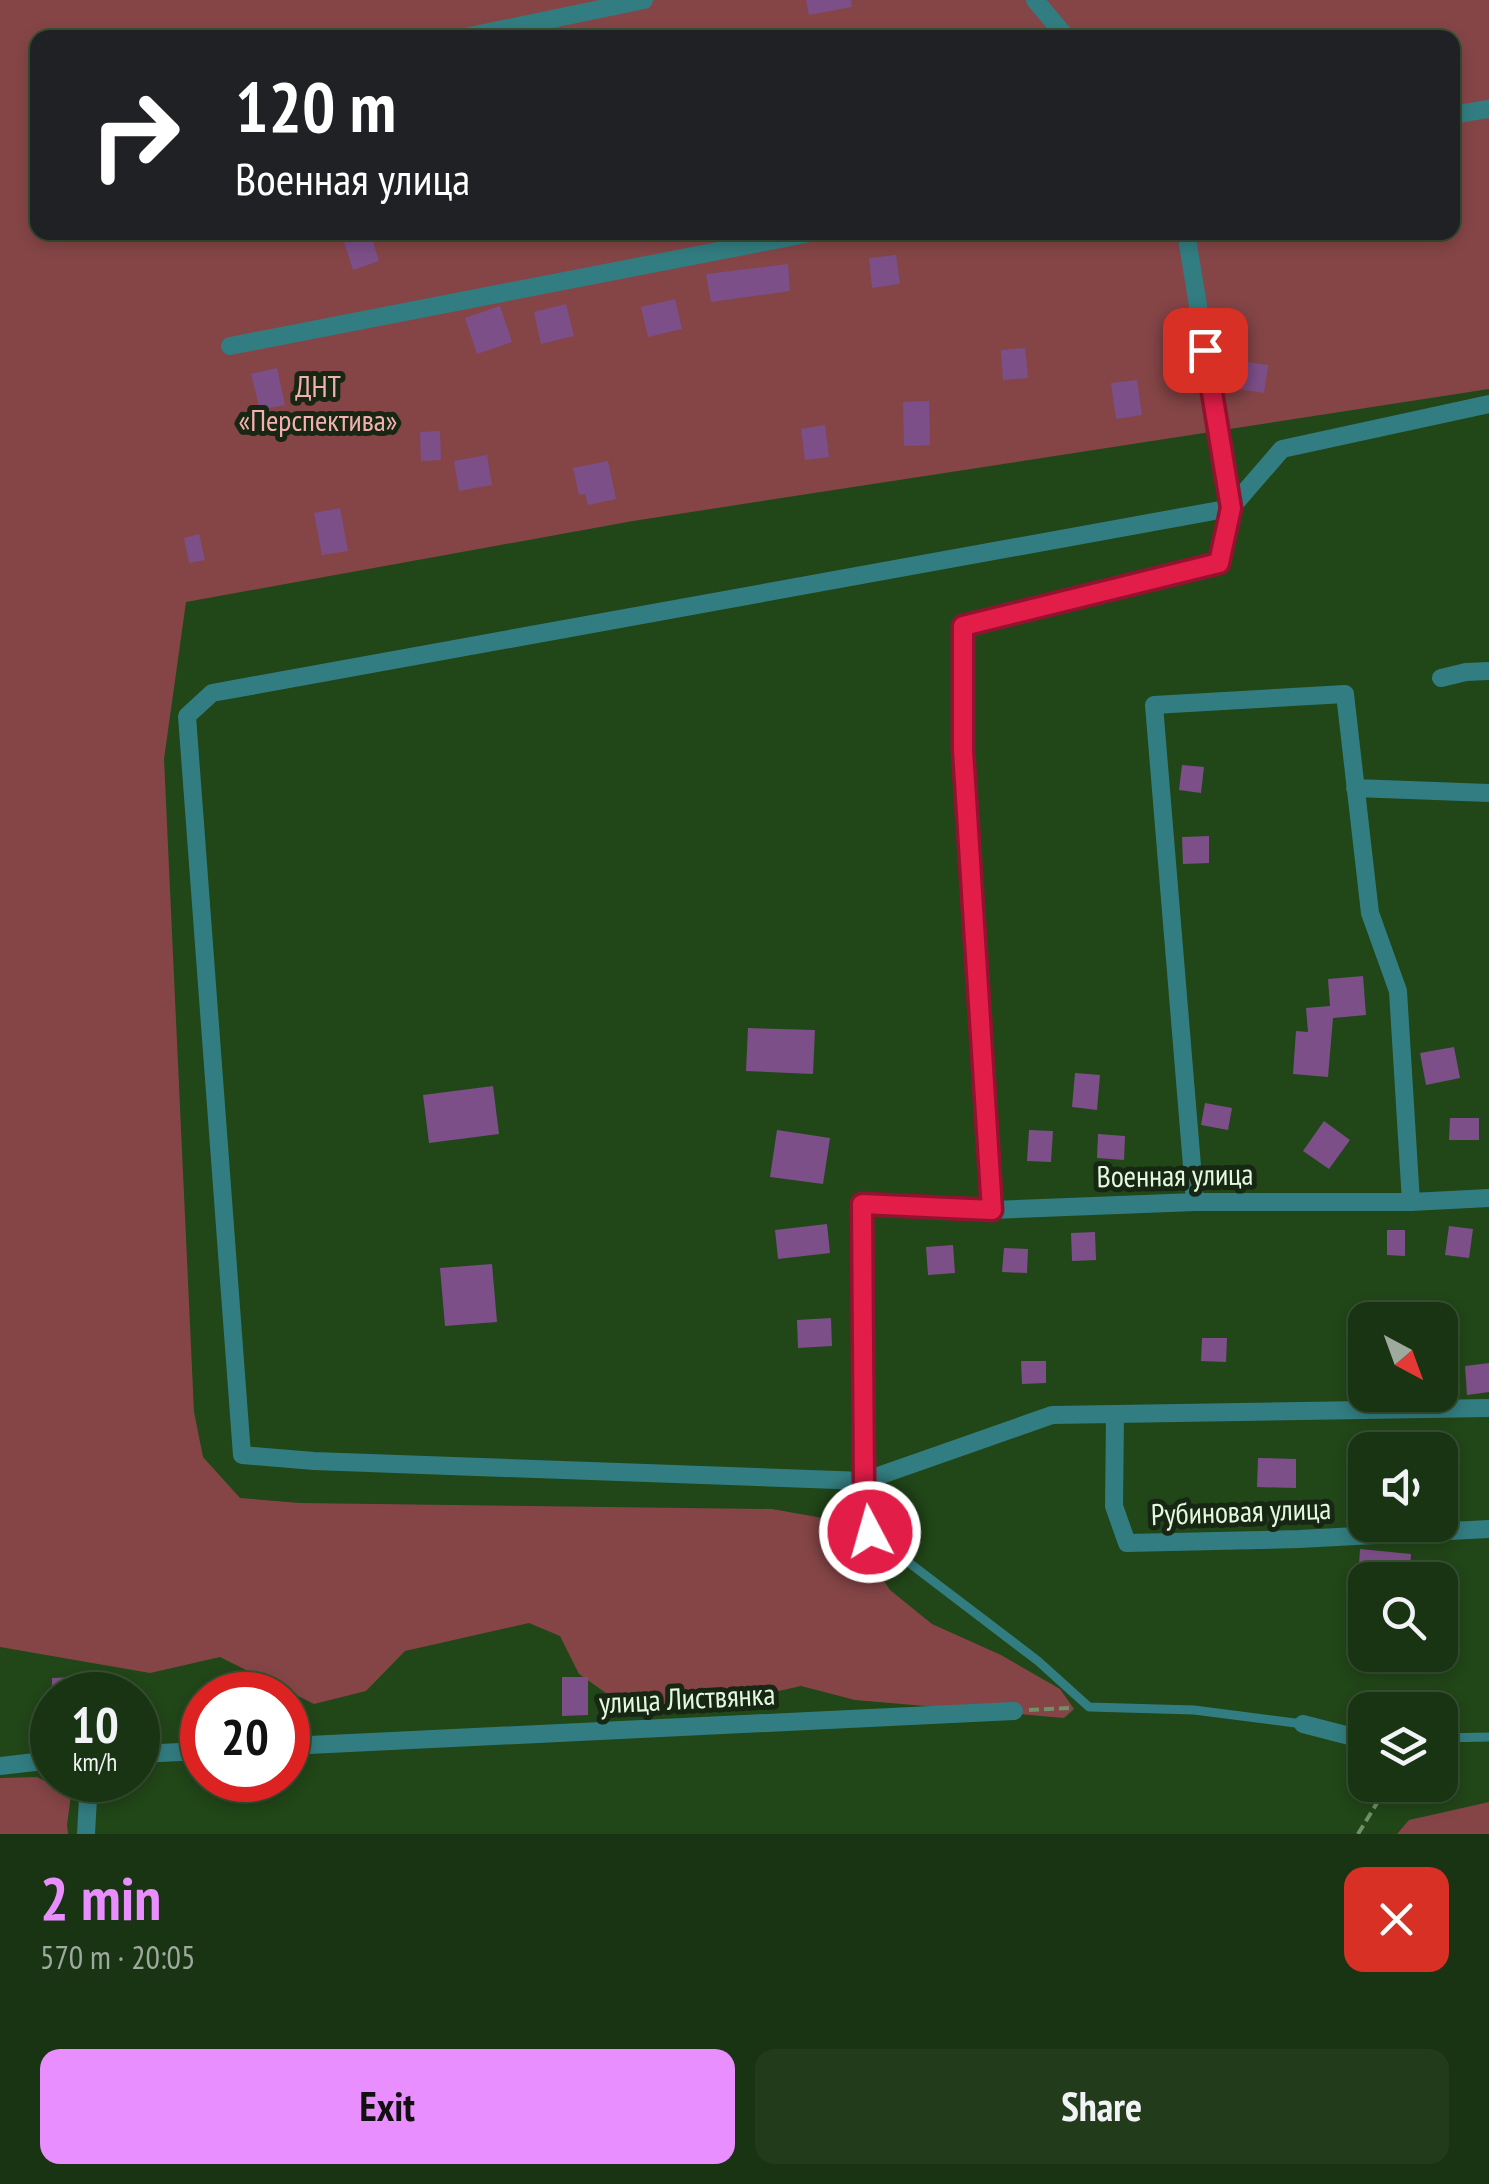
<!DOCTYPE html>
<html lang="en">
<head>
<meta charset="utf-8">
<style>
	body { margin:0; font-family:"PT Sans Narrow",sans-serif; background:#223c1b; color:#f1f3f6; height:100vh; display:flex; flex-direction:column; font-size:38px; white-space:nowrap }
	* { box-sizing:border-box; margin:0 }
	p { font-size:32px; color:#9faa9f }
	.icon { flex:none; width:55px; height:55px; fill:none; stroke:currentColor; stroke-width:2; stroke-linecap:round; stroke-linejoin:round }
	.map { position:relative; height:1834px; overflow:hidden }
	.side { display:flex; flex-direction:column; background:#193412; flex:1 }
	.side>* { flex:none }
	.banner { position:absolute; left:30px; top:30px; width:1430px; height:210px; border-radius:20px; box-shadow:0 5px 15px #0003,0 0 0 2px #374f32; background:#202124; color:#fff; overflow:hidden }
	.needle { width:65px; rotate:139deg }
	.tools { position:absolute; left:1348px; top:1302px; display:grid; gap:20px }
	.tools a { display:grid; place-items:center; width:110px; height:110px; border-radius:20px; background:#193412; box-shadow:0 5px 15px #0003,0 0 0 2px #374f32; font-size:50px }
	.speed { position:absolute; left:30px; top:1672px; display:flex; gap:20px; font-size:50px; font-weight:700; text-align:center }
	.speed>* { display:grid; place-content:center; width:130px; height:130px; border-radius:50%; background:#193412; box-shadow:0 5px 15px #0003,0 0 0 2px #374f32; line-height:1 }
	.speed small { font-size:25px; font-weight:400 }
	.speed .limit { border:15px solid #d22; background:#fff; color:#111 }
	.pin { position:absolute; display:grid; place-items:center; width:85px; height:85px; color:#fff; margin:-42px; border-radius:20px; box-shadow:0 5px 15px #0006 }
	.me { position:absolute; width:110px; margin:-55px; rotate:354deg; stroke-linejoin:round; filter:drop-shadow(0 0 8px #0008) }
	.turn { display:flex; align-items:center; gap:35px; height:210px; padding:0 40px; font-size:45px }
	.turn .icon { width:130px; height:130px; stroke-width:2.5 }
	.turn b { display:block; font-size:70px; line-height:85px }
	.round { display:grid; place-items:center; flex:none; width:105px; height:105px; border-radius:20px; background:#223c1b }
	.head { display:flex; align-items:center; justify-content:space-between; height:170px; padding:0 40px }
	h1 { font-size:60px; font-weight:700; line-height:75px; color:#e98efe }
	.action { display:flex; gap:20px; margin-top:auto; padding:20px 40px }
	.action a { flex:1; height:115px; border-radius:20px; background:#e98efe; color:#111; font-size:40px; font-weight:700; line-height:115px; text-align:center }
	.action a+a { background:#223c1b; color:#f1f3f6 }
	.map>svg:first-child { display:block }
</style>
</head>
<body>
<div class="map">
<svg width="1489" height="1834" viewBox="0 0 1489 1834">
	<rect width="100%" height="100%" fill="#214618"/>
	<path fill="#854547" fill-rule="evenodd" d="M0,0H1489V389L633,521L186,602L164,759L194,1412L203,1457L240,1498L300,1503L772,1509L834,1520L863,1550L890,1590L932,1624L1001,1655L1060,1689L1074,1709L1064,1718L855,1700L801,1686L707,1707H626L579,1674L560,1636L529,1623L405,1651L366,1691L314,1704L220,1657L150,1673L0,1647ZM38,38H1452V232H38Z
		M37,1777L71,1795L67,1825L68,1834H0V1778Z
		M1489,1802V1834H1397L1409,1820Z"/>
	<path fill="#7d4f88" d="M806,0H851L852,7L809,15Z
		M341,232H370L379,261L353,270Z
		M896,255L900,284L872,288L869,258Z
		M788,264L790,291L711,302L706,274Z
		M675,299L682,329L648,337L641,307Z
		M566,304L574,336L541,344L534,312Z
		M500,306L512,342L477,354L465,318Z
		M1025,348L1028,378L1003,380L1001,350Z
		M1242,361L1268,365L1264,393L1238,389Z
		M277,368L285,405L260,410L251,374Z
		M1137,380L1142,415L1116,419L1111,383Z
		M929,401L930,445L904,446L903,402Z
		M825,425L829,457L805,460L801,429Z
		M440,431L441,460L421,461L420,432Z
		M487,455L492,485L459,491L454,461Z
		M608,461L616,499L588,505L585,494L579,495L573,468Z
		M340,508L348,551L322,555L314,513Z
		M199,534L205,560L189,563L184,538Z
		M1182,765L1204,767L1201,793L1179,790Z
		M1209,836V863L1183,864L1182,837Z
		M1363,976L1366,1015L1333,1018L1328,1077L1293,1074L1296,1031L1308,1032L1306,1008L1330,1006L1328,979Z
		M748,1028L815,1030L813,1074L746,1071Z
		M1454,1047L1460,1078L1426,1085L1420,1053Z
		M1075,1073L1100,1075L1097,1110L1072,1107Z
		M493,1086L499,1134L429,1143L423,1095Z
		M1205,1103L1232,1108L1228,1130L1201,1125Z
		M1450,1118H1479V1140H1449Z
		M1324,1121L1350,1140L1329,1169L1303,1151Z
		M777,1130L830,1138L823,1184L770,1177Z
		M1029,1130L1053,1131L1051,1162L1027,1161Z
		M1098,1134L1125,1136L1124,1160L1097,1158Z
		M827,1224L830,1253L778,1259L775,1230Z
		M1449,1226L1473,1229L1469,1258L1445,1255Z
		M1387,1230H1405V1256L1387,1255Z
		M1095,1232L1096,1260L1072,1261L1071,1233Z
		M953,1245L955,1273L928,1275L926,1247Z
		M1004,1248L1028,1249L1027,1273L1002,1272Z
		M492,1264L497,1322L445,1326L440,1268Z
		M831,1318L832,1346L798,1348L797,1320Z
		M1202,1338H1227L1226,1362L1201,1361Z
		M1021,1361H1046V1383L1022,1384Z
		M1489,1363V1392L1467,1395L1465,1366Z
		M1457,1453L1458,1480L1440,1482V1454Z
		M1258,1458L1296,1459V1488L1257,1487Z
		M1360,1549L1411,1554L1409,1580H1358Z
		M78,1677L79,1695H52V1678Z
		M562,1677H588V1715L562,1716Z"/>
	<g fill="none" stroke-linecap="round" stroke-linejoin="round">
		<path stroke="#719069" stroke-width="4" stroke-dasharray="10 5" stroke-linecap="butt" d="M1029,1710L1069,1708
			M1358,1834L1388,1785"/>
		<path stroke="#327d81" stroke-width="9" d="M963,750V626L1219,563L1230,510
			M864,1481L870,1533L1038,1661L1089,1707L1194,1710L1303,1724
			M1440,1738L1489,1737"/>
		<path stroke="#327d81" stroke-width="18" d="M1035,0L1067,38
			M465,37L644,0
			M1452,115L1489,109
			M1186,232L1231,508
			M230,346L816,232
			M1489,404L1282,449L1231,508L212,693L187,716L242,1455L314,1461L864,1481L1052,1415L1489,1408
			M1441,678L1466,672L1489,671
			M963,750L992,1210
			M1355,788L1489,793
			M1195,1202L1154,705L1345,694L1370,913L1398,991L1411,1202
			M1115,1414L1114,1506L1127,1543L1299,1539L1489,1529
			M864,1481L862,1204L992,1210L1195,1202H1411L1489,1198
			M1303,1724L1365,1740
			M288,1746L1014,1711
			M138,1754L202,1751
			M0,1766L52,1760
			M86,1834L89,1780"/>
	</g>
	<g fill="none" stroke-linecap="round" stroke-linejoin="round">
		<g stroke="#92132f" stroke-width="25">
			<path id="route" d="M870,1532L864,1481L862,1204L992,1210L963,750V626L1219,563L1231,508L1205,350"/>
		</g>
		<use href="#route" stroke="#e11d48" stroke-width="18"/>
	</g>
	<g text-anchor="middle" stroke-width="10" stroke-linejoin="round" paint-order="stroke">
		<g font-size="30" fill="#f4b0af" stroke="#172714">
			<text x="318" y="397">ДНТ<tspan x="318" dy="34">«Перспектива»</tspan></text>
		</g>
		<g font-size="30" fill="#e3f9de" stroke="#172714">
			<text transform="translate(1175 1176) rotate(-1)" y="10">Военная улица</text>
			<text transform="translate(1241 1512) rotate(-2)" y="10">Рубиновая улица</text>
			<text transform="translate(687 1699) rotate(-3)" y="10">улица Листвянка</text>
		</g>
	</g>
</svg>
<div class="tools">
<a><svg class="needle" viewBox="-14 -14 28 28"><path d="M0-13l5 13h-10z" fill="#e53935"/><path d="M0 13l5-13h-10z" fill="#9faa9f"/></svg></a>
<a><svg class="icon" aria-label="sound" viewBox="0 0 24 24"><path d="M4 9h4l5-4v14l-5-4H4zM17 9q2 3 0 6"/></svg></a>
<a><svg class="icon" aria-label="search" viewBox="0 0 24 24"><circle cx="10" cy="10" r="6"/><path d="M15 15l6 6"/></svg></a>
<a><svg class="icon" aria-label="layers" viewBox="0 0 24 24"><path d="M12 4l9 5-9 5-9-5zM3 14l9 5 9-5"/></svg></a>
</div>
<div class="speed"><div>10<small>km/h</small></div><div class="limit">20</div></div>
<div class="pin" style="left:1205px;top:350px;background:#d93025"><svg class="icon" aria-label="arrive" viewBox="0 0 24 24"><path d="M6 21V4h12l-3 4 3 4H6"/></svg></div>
<svg class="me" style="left:870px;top:1532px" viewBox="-20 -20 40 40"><circle r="17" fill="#e11d48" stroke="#fff" stroke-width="3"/><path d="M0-11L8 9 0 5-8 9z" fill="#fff"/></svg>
<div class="banner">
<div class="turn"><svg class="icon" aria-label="right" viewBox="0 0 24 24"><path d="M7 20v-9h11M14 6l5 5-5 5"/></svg><div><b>120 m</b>Военная улица</div></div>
</div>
</div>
<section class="side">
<div class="head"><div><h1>2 min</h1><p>570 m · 20:05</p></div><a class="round" style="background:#d93025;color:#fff"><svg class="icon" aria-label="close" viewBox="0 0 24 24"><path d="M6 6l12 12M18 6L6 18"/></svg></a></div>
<div class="action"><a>Exit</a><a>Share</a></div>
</section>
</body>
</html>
